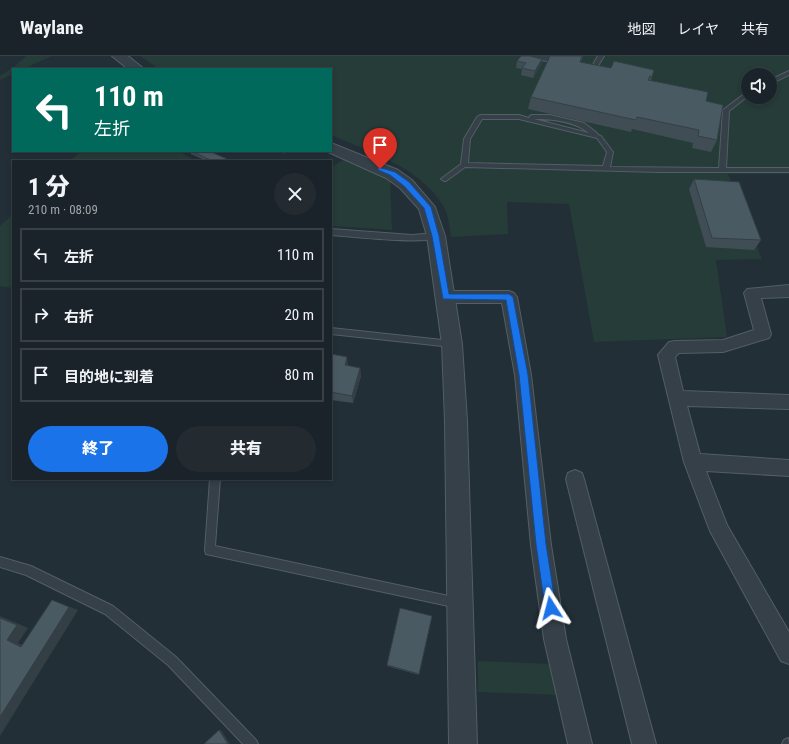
<!DOCTYPE html>
<html lang="ja">
<head>
<meta charset="utf-8">
<style>
	body { margin:0; font-family:"Roboto Condensed","Noto Sans JP",sans-serif; background:#232b31; color:#f1f3f6; height:100vh; display:flex; flex-direction:column; font-size:15px; white-space:nowrap }
	* { box-sizing:border-box; margin:0 }
	p { font-size:13px; color:#9fa4a8 }
	.icon { flex:none; width:22px; height:22px; fill:none; stroke:currentColor; stroke-width:2; stroke-linecap:round; stroke-linejoin:round }
	.map { position:relative; flex:1; overflow:hidden }
	.side { position:absolute; left:12px; top:104px; width:320px; height:320px; display:flex; flex-direction:column; background:#1a2329; border-radius:0px; box-shadow:0 2px 6px #0003,0 0 0 1px #384046 }
	.side>* { flex:none }
	.guide { position:absolute; left:12px; top:12px; width:320px; height:84px; border-radius:0px; box-shadow:0 2px 6px #0003,0 0 0 1px #384046; background:#00695c; color:#fff; overflow:hidden }
	.buttons { position:absolute; left:741px; top:12px; display:grid; gap:8px }
	.buttons a { display:grid; place-items:center; width:36px; height:36px; border-radius:50%; background:#1a2329; box-shadow:0 2px 6px #0003,0 0 0 1px #384046; font-size:20px }
	.pin { position:absolute; display:grid; place-items:center; width:34px; height:34px; color:#fff; margin:-41px -17px; border-radius:50% 50% 50% 0; rotate:-45deg; box-shadow:0 0 4px #0007 }
	.pin .icon { rotate:45deg }
	.me { position:absolute; width:44px; margin:-22px; rotate:351deg; stroke-linejoin:round; filter:drop-shadow(0 0 3px #0008) }
	.turn { display:flex; align-items:center; gap:14px; height:84px; padding:0 16px; font-size:18px }
	.turn .icon { width:52px; height:52px; stroke-width:2.5 }
	.turn b { display:block; font-size:28px; line-height:34px }
	.round { display:grid; place-items:center; flex:none; width:42px; height:42px; border-radius:21px; background:#232b31 }
	.overview { display:flex; align-items:center; justify-content:space-between; height:68px; padding:0 16px }
	h1 { font-size:24px; font-weight:800; line-height:30px }
	.primary-button { display:flex; gap:8px; margin-top:auto; padding:8px 16px }
	.primary-button a { flex:1; height:46px; border-radius:24px; background:#1a73e8; color:#fff; font-size:16px; font-weight:800; line-height:46px; text-align:center }
	.primary-button a+a { background:#232b31; color:#f1f3f6 }
	ul { padding:0; list-style:none }
	li { display:flex; align-items:center; gap:12px; height:54px; margin:0 8px 6px; padding:0 8px; border:2px solid #384046; border-radius:0px }
	li div { flex:1 }
	li b { display:block; font-size:15px }
	li em { font-style:normal }
	header { display:flex; align-items:center; gap:24px; box-sizing:border-box; height:56px; padding:0 20px; background:#1a2329; border-bottom:1px solid #384046 }
	header strong { font-size:19px }
	nav { display:flex; gap:22px; margin-inline-start:auto; font-size:14px }
	.map>svg:first-child { display:block }
</style>
</head>
<body>
<header>
<strong>Waylane</strong>
<nav><a>地図</a><a>レイヤ</a><a>共有</a></nav>
</header>
<div class="map">
<svg width="789" height="688" viewBox="0 0 789 688">
	<rect width="100%" height="100%" fill="#222f37"/>
	<path fill="#263c39" fill-rule="evenodd" d="M26,0H52L23,13H13V18L0,24V20L15,10Z
		M140,0H789V118H728L762,203L716,204L727,281L594,286L569,148L507,146L508,178L451,181C449,172 449,159 444,151C420,111 371,96 331,79V13H159ZM748,19H770V41H748Z
		M81,95H179L195,105H70Z
		M345,103L390,122L392,174L331,170V111Z
		M13,158V232L0,230V170Z
		M478,605L555,608L561,639L478,636Z"/>
	<g fill="none" stroke-linecap="round" stroke-linejoin="round">
		<g stroke="#535e65" stroke-width="2">
			<path id="service" d="M525,0H551L550,1L563,5L560,7L528,2Z
				M598,0H604L596,13H592L591,12Z
				M789,15V19L770,28V24Z
				M748,35V40L729,55L726,112H789V116H658L465,111L446,125H444L441,123L461,108L464,83L477,61L480,59H519L529,62L530,60L532,59H550L584,67L597,77L598,79L601,80L613,96L610,111L719,112L723,54ZM482,63H519L597,82L607,96L603,110L468,107L470,83ZM534,63C553,63 574,65 589,77Z
				M331,173L412,179L436,177L440,180C430,190 348,180 331,179Z
				M331,272L452,285L456,288L452,291L331,278Z
				M210,423H220L215,490L458,542L462,543L463,547L462,551L458,552L206,498L205,494Z
				M0,501L31,510L113,550L176,601L256,684L258,688H243L168,609L105,558L26,519L0,511Z
				M788,682L789,688H782L784,684Z"/>
		</g>
		<g stroke="#535e65" stroke-width="2">
			<path id="minor" d="M789,229V241L761,242L771,278L769,282L723,296L679,297L675,301L683,335L789,339V353L687,350L700,398L789,404V420L706,415L727,469L789,576V608L781,605L710,475L684,406L658,299L669,286L675,285L723,284L754,274L744,237L747,233Z
				M446,235H509L514,237L517,241L531,319L551,489L566,583L592,688H568L544,583L531,489L515,319L502,247H446L441,245L438,241L441,237Z
				M575,414L582,417L584,423L656,688H632L566,423L568,417Z"/>
		</g>
		<g stroke="#535e65" stroke-width="2">
			<path id="tertiary" d="M112,0H128L144,13H128Z
				M331,87L398,114L412,124L435,151L445,180L462,288L467,365L477,688H449L445,365L442,288L427,180L419,153L400,132L386,122L326,95H331Z"/>
		</g>
		<use href="#service" fill="#354048" fill-rule="evenodd"/>
		<use href="#minor" fill="#354048" fill-rule="evenodd"/>
		<use href="#tertiary" fill="#354048" fill-rule="evenodd"/>
	</g>
	<path fill="#404d55" d="M550,0H583L581,6L652,21L651,24L717,84L711,96L692,92L693,87L632,73L631,76L528,53L531,41Z
		M542,3L541,9L533,22L521,19L522,13L516,12L517,5Z
		M190,95H209L228,105H207L191,98Z
		M278,95H286L284,98Z
		M694,123L761,184L754,194L706,191L689,133Z
		M331,298L348,308V310L360,312L361,320L353,347L331,344Z
		M387,609L419,618V619L387,610Z"/>
	<path fill="#343f45" d="M542,3L541,9L533,22L535,15Z
		M332,177L333,186L332,238L331,233V213Z
		M347,301L348,308L346,317L345,309Z
		M360,312L361,320L353,347L352,340Z
		M52,544L78,554L0,680V661Z
		M0,560L28,572L18,587L32,593L21,591L7,584Z
		M219,674H221L230,688H228Z"/>
	<path fill="#4a5a63" stroke="#343f45" d="M521,0H530L542,3L535,15L522,12L526,7L517,5Z
		M550,0H582L580,6L611,12L614,5L654,14L652,21L650,20L648,24L708,36L706,45L723,49L717,84L698,80L699,74L637,61L636,64L531,41Z
		M191,95H209L227,103L225,105H213Z
		M694,123L739,126L761,184L712,182Z
		M331,177H332L331,213Z
		M331,298L347,301L345,309L360,312L352,340L331,336Z
		M52,544L69,551L0,661V562L17,569L7,584L21,591Z
		M400,552L432,560L419,618L387,609Z
		M219,674L228,688H204Z"/>
	<path fill="#1a73e8" stroke="#114b97" d="M378,111L395,116L409,126L431,151L439,180L449,238H509L513,241L528,319L546,488L556,552L555,555L551,557L547,555L545,552L536,488L519,319L506,244L443,243L432,180L424,152L404,130L390,119L378,114Z"/>
</svg>
<div class="buttons">
<a><svg class="icon" aria-label="sound" viewBox="0 0 24 24"><path d="M4 9h4l5-4v14l-5-4H4zM17 9q2 3 0 6"/></svg></a>
</div>
<div class="pin" style="left:380px;top:113px;background:#d93025"><svg class="icon" aria-label="arrive" viewBox="0 0 24 24"><path d="M6 21V4h12l-3 4 3 4H6"/></svg></div>
<svg class="me" style="left:551px;top:552px" viewBox="-20 -20 40 40"><path d="M0-17L14 15 0 8-14 15z" fill="#1a73e8" stroke="#fff" stroke-width="4"/></svg>
<div class="guide">
<div class="turn"><svg class="icon" aria-label="left" viewBox="0 0 24 24"><path d="M17 20v-9H6M10 6l-5 5 5 5"/></svg><div><b>110 m</b>左折</div></div>
</div>
<section class="side">
<div class="overview"><div><h1>1 分</h1><p>210 m · 08:09</p></div><a class="round"><svg class="icon" aria-label="close" viewBox="0 0 24 24"><path d="M6 6l12 12M18 6L6 18"/></svg></a></div>
<ul>
<li><svg class="icon" aria-label="left" viewBox="0 0 24 24"><path d="M17 20v-9H6M10 6l-5 5 5 5"/></svg><div><b>左折</b></div><em>110 m</em></li>
<li><svg class="icon" aria-label="right" viewBox="0 0 24 24"><path d="M7 20v-9h11M14 6l5 5-5 5"/></svg><div><b>右折</b></div><em>20 m</em></li>
<li><svg class="icon" aria-label="arrive" viewBox="0 0 24 24"><path d="M6 21V4h12l-3 4 3 4H6"/></svg><div><b>目的地に到着</b></div><em>80 m</em></li>
</ul>
<div class="primary-button"><a>終了</a><a>共有</a></div>
</section>
</div>
</body>
</html>
